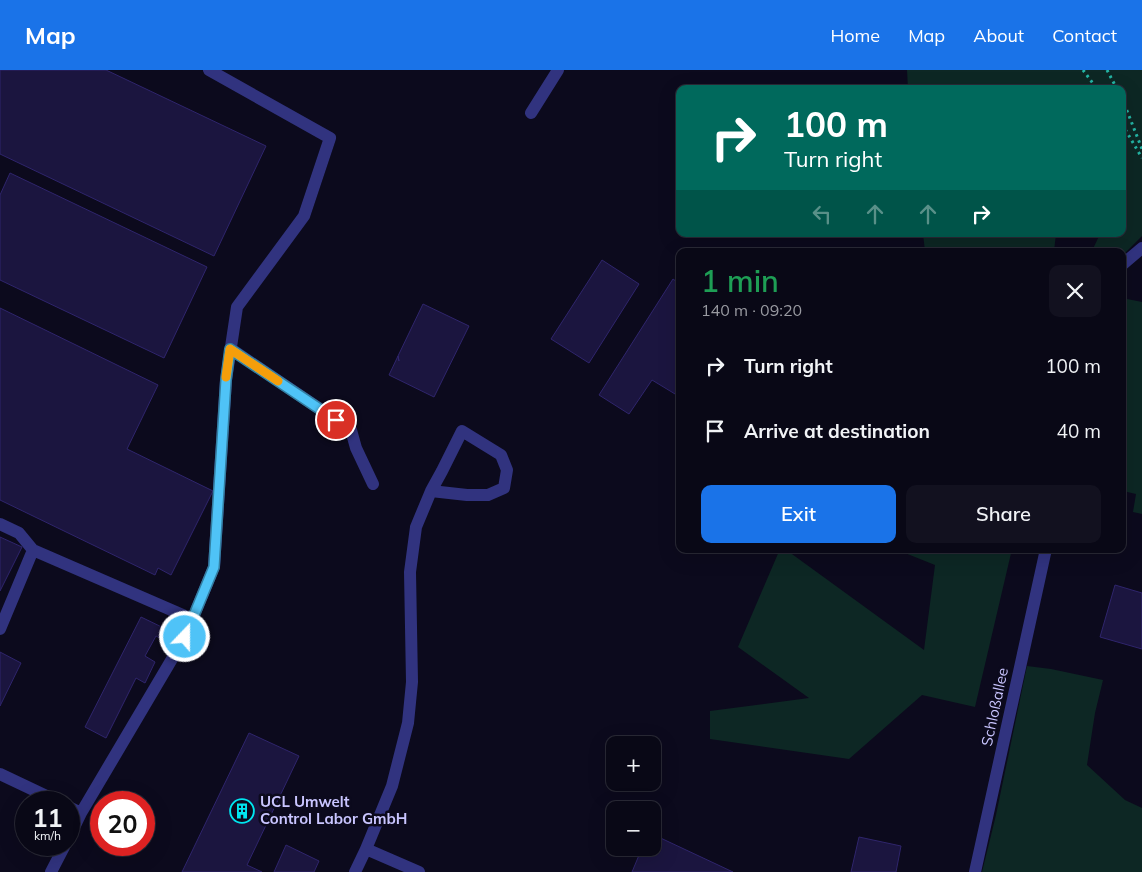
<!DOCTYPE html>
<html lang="en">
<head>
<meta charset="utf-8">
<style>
	body { margin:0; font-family:Mulish,sans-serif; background:#12111f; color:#f1f3f6; height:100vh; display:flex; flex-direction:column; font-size:19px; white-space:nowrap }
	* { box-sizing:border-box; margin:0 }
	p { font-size:16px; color:#999aa1 }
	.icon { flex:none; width:28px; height:28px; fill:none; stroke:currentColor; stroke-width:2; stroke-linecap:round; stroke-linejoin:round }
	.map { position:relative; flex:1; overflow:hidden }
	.details { position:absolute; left:676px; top:178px; width:450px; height:305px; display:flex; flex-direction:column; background:#090816; border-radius:10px; box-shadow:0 5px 20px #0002,0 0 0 1px #292935 }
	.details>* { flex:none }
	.guide { position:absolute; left:676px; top:15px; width:450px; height:152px; border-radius:10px; box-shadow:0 5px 20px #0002,0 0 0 1px #292935; background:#00695c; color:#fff; overflow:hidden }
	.controls { position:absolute; left:606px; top:666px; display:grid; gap:10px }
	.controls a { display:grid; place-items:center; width:55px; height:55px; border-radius:10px; background:#090816; box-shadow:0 5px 20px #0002,0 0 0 1px #292935; font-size:25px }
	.speed { position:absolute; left:15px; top:721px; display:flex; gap:10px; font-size:25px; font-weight:700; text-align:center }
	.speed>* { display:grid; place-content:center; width:65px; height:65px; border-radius:50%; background:#090816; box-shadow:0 5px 20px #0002,0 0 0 1px #292935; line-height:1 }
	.speed small { font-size:12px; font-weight:400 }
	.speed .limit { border:8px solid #d22; background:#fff; color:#111 }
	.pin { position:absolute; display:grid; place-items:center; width:42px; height:42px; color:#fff; margin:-21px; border:2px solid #fff; border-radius:50%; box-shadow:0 1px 5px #0007 }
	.me { position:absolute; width:55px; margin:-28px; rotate:22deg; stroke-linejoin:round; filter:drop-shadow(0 0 4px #0008) }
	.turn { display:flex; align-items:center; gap:18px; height:105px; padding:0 25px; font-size:22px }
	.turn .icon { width:65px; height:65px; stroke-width:2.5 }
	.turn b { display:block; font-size:35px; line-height:42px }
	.lanes { display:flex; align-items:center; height:48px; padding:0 25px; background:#0003; justify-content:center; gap:25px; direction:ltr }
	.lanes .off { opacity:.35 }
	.round { display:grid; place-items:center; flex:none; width:52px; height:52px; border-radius:10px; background:#12111f }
	.head { display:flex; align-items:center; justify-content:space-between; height:85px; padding:0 25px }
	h1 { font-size:30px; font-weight:600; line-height:38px; color:#1e9e55 }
	.action { display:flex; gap:10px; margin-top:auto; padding:10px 25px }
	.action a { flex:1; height:58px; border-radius:10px; background:#1a73e8; color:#fff; font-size:20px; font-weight:600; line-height:58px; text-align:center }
	.action a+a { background:#12111f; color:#f1f3f6 }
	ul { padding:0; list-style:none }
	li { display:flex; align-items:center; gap:15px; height:65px; padding:0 25px }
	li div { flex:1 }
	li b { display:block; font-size:19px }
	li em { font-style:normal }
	header { display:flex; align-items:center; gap:30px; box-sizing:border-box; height:70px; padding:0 25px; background:#1a73e8; color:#fff }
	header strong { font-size:24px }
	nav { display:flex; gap:28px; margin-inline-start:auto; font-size:18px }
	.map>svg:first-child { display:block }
</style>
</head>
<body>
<header>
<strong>Map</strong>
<nav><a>Home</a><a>Map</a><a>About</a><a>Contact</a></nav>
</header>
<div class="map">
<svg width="1142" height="802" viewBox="0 0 1142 802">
	<rect width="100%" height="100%" fill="#0c0a1d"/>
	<path fill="#0d2724" d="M907,0H1142V166L1123,185L1122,181H1092L1100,164H1122V19H908Z
		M923,164H1056L1054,181H925Z
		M1122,228L1142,232V444L1133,442L1136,424L1123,421Z
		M780,479H785L924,580L935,495L895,479H1012L975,637L922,625L849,689L710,669V641L809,628L738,577Z
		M1027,596L1051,599L1103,610L1095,643L1087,695L1125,730L1142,738V802H982L996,745Z"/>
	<path fill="#1b153f" stroke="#2f256c" d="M0,0H106L266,76L214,186L0,84Z
		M10,103L207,197L164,288L0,210V125Z
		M602,190L639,214L589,293L551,269Z
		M673,209L680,214V327L652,310L629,344L599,325Z
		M423,234L469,256L434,327L389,305L398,286L399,291L398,286Z
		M0,238L158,315L127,379L213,421L171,505L158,498L155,505L0,430Z
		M0,467L22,477L0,521Z
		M1115,515L1142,523V579L1100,567Z
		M141,547L170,561L165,571L156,566L145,586L155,592L145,613L136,608L106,668L85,657Z
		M0,582L21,593L0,636Z
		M249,663L299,686L247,795L262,802H182Z
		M652,764L733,802H632L642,778H652Z
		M859,767L901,776L896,802H851Z
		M286,775L319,791L314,802H274Z"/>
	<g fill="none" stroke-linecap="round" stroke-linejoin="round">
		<path stroke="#24b4a4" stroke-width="3" stroke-dasharray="2.5 4" stroke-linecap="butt" d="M1083,0L1097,19
			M1107,0L1117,19
			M1122,28L1142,79
			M1122,54L1142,88"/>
		<path stroke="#31337f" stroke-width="12" d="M531,43L558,0
			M1122,195L1142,178
			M231,279L351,360L356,378L373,414
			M0,454L19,463L33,480
			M0,559L33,480L192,549
			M0,704L59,732
			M69,737L81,743L69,768
			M81,743L185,567L214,497L226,310L237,237L304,146L330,68L209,0
			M366,779L419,802
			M51,802L65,775
			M355,802L366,779L392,716L408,653L412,612L410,502L416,457L431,421L442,401L462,361L501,385L507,400L504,418L488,425H467L431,421
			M975,802L1046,479"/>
	</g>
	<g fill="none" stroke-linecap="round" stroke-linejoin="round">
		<g stroke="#337fa1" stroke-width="12">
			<path id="route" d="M185,567L214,497L226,310L230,279L336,350"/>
		</g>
		<use href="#route" stroke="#4fc3f7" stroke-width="9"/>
		<path stroke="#f59e0b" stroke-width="9" d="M226,307L230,279L278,311"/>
	</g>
	<defs>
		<g id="building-ring" transform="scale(1.25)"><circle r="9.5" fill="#0c0a1d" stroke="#00e6f0" stroke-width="1.5"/><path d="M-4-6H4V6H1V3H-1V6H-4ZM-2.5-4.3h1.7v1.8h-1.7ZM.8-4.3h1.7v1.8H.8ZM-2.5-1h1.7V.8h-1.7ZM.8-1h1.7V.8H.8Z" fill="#00e6f0"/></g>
	</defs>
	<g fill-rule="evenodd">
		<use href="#building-ring" x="242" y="741"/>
	</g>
	<g text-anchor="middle" stroke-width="5" stroke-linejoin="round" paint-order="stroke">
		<g font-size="15" fill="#c9c5ff" stroke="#0c0a1d">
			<text transform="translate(995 637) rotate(-78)" y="5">Schloßallee</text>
		</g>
		<g font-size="15" font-weight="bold" fill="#c9c5ff" stroke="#0c0a1d" text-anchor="start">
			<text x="260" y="737">UCL Umwelt<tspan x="260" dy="17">Control Labor GmbH</tspan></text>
		</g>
	</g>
</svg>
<div class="controls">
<a>+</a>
<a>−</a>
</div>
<div class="speed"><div>11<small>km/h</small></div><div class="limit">20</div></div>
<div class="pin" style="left:336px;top:350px;background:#d93025"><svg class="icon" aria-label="arrive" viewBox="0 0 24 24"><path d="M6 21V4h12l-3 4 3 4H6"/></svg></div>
<svg class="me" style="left:185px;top:567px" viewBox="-20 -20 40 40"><circle r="17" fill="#4fc3f7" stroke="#fff" stroke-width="3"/><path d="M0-11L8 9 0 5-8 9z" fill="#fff"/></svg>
<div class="guide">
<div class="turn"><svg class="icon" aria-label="right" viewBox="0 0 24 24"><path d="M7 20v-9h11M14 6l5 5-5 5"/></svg><div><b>100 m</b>Turn right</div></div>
<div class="lanes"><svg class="icon off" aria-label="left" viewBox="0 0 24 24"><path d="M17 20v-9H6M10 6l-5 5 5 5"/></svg><svg class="icon off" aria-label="ahead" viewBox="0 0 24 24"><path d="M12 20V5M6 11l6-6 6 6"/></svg><svg class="icon off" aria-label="ahead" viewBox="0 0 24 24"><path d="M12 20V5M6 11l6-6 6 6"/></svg><svg class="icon" aria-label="right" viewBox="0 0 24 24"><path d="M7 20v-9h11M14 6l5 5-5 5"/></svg></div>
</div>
<section class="details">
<div class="head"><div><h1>1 min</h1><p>140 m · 09:20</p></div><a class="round"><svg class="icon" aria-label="close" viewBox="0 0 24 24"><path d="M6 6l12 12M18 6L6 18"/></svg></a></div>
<ul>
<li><svg class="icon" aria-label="right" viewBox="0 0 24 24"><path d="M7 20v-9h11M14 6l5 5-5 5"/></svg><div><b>Turn right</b></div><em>100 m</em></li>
<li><svg class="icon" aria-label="arrive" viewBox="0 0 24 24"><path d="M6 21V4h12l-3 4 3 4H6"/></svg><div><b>Arrive at destination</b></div><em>40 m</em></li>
</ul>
<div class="action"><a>Exit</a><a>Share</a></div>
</section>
</div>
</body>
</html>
